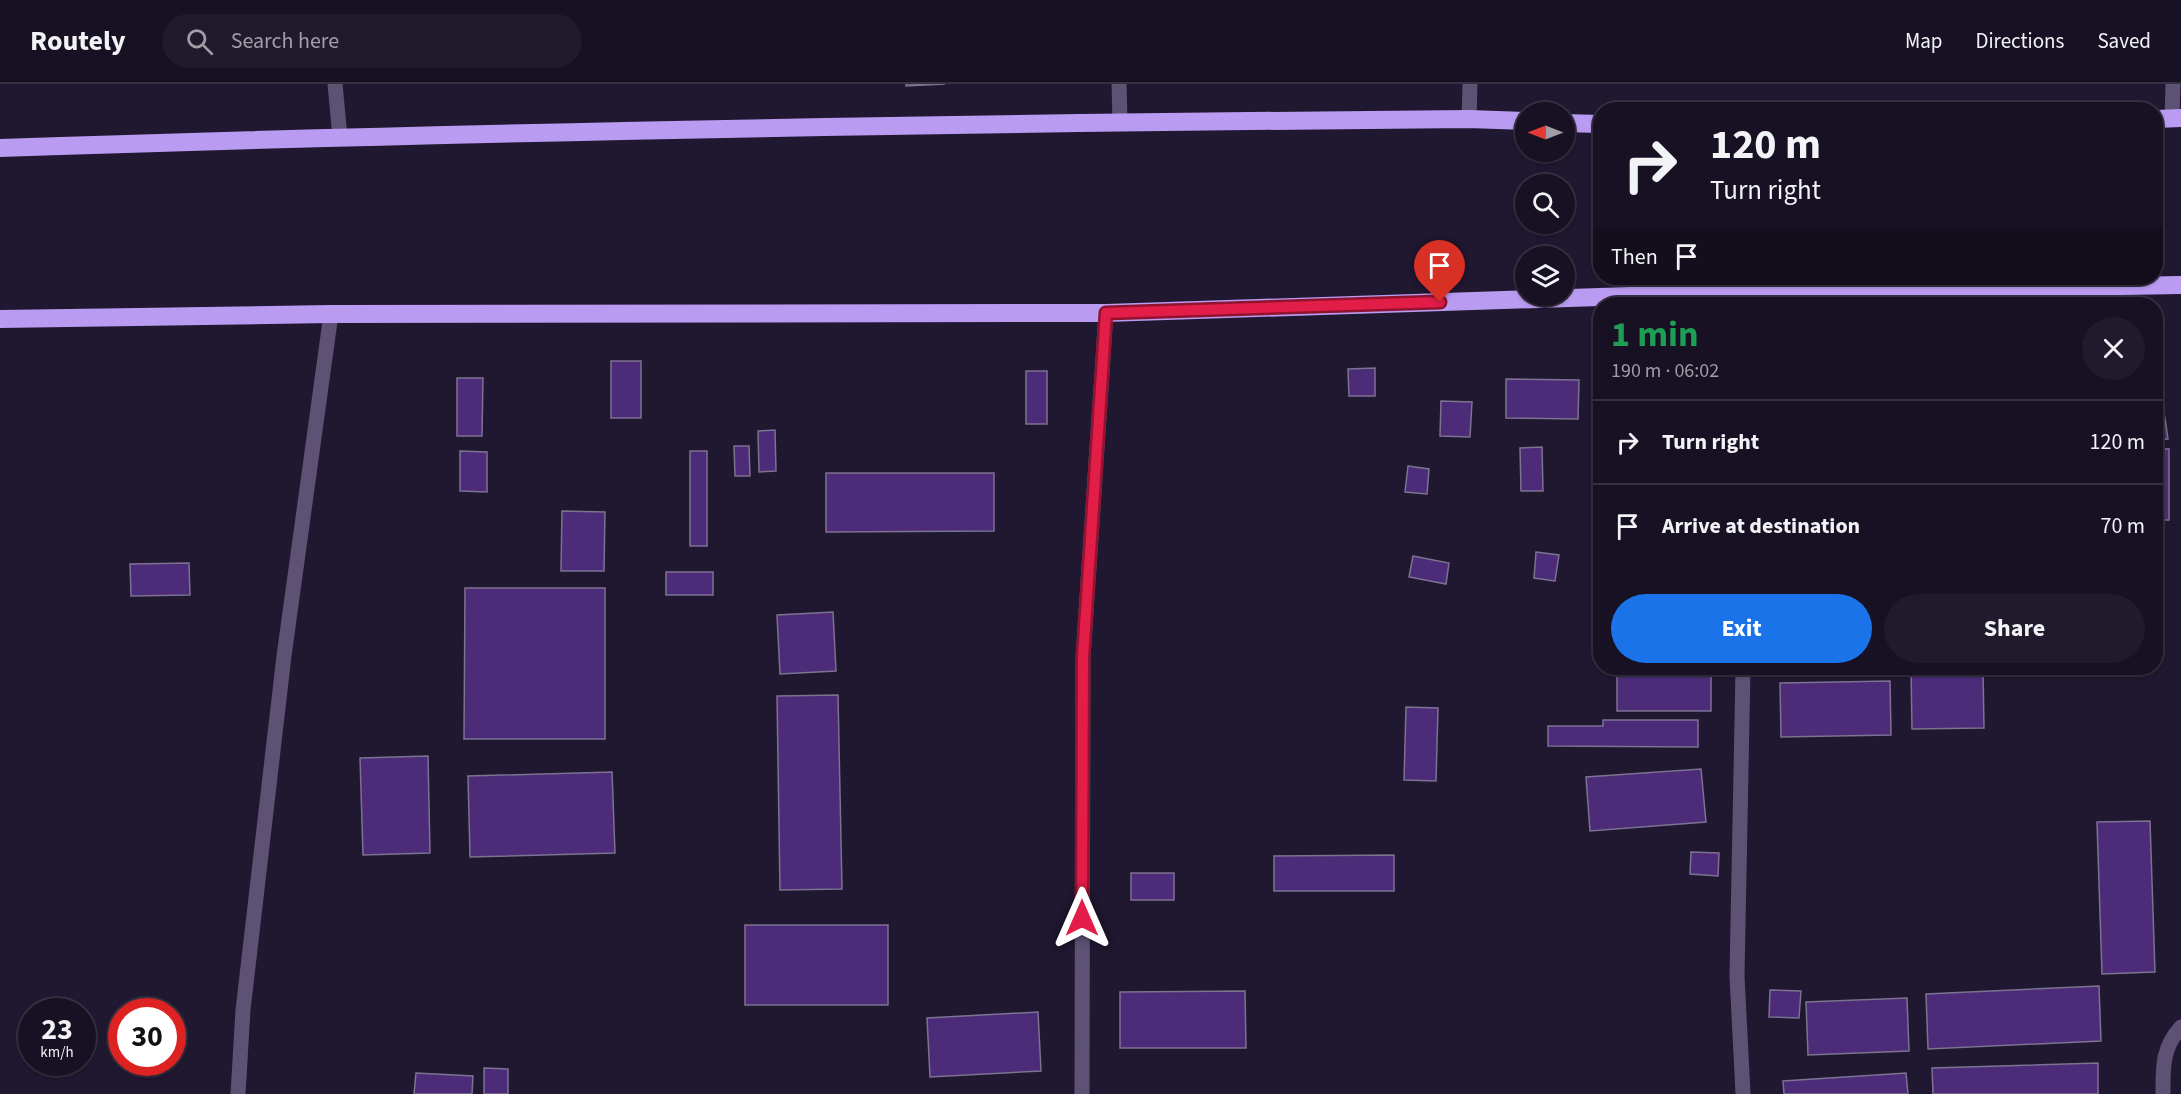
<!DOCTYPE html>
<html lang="en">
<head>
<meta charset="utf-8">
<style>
	body { margin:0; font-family:"Source Sans 3",sans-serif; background:#211a2c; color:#f1f3f6; height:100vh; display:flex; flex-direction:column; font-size:22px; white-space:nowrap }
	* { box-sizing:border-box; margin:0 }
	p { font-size:20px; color:#9f9da6 }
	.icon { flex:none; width:33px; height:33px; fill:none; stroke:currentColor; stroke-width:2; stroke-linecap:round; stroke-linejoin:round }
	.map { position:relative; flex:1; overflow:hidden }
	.drawer { position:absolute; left:1593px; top:213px; width:570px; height:378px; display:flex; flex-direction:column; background:#181124; border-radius:24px; box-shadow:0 2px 4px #0004,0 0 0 2px #363141 }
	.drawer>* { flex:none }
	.top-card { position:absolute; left:1593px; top:18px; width:570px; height:183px; border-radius:24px; box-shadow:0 2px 4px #0004,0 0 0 2px #363141; background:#181124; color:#f1f3f6; overflow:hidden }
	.needle { width:39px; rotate:270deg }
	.fabs { position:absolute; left:1515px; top:18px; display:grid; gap:12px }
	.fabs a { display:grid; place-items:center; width:60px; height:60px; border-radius:50%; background:#181124; box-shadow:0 2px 4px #0004,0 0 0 2px #363141; font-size:30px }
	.speed { position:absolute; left:18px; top:914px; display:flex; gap:12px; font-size:30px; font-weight:700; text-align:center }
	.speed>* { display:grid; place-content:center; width:78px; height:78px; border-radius:50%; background:#181124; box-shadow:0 2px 4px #0004,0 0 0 2px #363141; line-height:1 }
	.speed small { font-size:15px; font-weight:400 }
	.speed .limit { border:9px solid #d22; background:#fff; color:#111 }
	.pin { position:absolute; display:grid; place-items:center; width:51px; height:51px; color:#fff; margin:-62px -26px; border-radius:50% 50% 50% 0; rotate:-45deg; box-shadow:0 0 6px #0007 }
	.pin .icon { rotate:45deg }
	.me { position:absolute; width:66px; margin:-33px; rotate:0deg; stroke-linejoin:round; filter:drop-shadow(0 0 4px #0008) }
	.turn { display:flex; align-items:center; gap:21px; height:126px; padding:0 18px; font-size:27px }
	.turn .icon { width:78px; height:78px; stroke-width:2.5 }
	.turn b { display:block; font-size:42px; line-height:51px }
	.then { display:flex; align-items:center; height:57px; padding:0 18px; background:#0003; gap:12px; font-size:22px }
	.round { display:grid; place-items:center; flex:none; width:63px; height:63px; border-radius:32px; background:#211a2c }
	.head { display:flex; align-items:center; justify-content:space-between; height:102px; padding:0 18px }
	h1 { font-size:36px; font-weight:700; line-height:45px; color:#1e9e55 }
	.button { display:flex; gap:12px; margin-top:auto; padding:12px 18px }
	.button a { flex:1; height:69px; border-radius:36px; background:#1a73e8; color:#fff; font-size:24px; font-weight:700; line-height:69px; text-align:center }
	.button a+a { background:#211a2c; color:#f1f3f6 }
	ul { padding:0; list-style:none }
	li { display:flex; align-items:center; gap:18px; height:84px; padding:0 18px; border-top:2px solid #363141 }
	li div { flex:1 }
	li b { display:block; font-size:22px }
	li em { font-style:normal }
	header { display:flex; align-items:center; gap:36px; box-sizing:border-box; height:84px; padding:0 30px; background:#181124; border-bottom:2px solid #363141 }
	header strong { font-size:28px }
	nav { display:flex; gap:33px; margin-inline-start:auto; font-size:21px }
	.search { width:420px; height:54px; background:#211a2c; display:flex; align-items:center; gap:15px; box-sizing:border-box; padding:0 21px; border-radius:33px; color:#9f9da6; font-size:22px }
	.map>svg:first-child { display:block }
</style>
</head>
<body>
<header>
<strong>Routely</strong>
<div class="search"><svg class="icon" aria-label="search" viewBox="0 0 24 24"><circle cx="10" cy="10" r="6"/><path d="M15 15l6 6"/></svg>Search here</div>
<nav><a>Map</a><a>Directions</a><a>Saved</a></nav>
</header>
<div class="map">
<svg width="2181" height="1010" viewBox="0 0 2181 1010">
	<rect width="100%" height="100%" fill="#201730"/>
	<path fill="#4c2c78" stroke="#7c7291" stroke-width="1.5" d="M906,0H945L906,2Z
		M611,277H641V334H611Z
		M1375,284V312H1349L1348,285Z
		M1026,287H1047V340H1026Z
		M457,294H483L482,352H457Z
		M1506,295L1579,296L1578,335L1506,334Z
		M1441,317L1472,318L1470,353L1440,352Z
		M2164,328L2168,355L2156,356V329Z
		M775,346L776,387L759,388L758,347Z
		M734,362H749L750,392H735Z
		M1542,363L1543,407H1521L1520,364Z
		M2156,365H2169V436H2156Z
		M460,367L487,368V408L460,407Z
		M690,367H707V462H690Z
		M1408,382L1429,385L1427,410L1405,408Z
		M826,389H994V447L826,448Z
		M562,427L605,428L604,487H561Z
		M1536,468L1559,471L1555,497L1534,494Z
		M1413,472L1449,479L1446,500L1409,493Z
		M189,479L190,511L131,512L130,480Z
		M666,488H713V511H666Z
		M465,504H605V655H464Z
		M833,528L836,587L780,590L777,531Z
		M1617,584H1711V627H1617Z
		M1911,584H1983L1984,644L1912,645Z
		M1890,597L1891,651L1781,653L1780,599Z
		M838,611L842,805L780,806L777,612Z
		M1406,623L1438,624L1436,697L1404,696Z
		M1603,636H1698V663L1548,662V642H1603Z
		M428,672L430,769L363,771L360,674Z
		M1701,685L1706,738L1590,747L1586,693Z
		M612,688L615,769L470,773L468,692Z
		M2150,737L2155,888L2102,890L2097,738Z
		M1691,768L1719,769L1718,792L1690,790Z
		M1394,771V807H1274V772Z
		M1131,789H1174V816H1131Z
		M745,841H888V921H745Z
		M2099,902L2101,957L1928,965L1926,910Z
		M1770,906L1801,907L1799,934L1769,933Z
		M1245,907L1246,964H1120V908Z
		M1907,914L1909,967L1808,971L1806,918Z
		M1038,928L1041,987L930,993L927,934Z
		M2098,979V1010H1933L1932,984Z
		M484,984L508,985V1010H484Z
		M416,989L473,992L472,1010H414Z
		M1906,989L1908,1010H1784L1783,997Z"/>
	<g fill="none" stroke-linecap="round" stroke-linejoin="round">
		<path stroke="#5d5274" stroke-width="15" d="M335,0L340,53
			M1469,35L1470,0"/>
		<path stroke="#5d5274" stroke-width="15" d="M1119,0L1120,38
			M2172,34L2173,0
			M238,1010L243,926L284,572L331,230
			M1082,1010L1083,573L1106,229
			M1743,1010L1737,892L1743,584
			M2163,1010C2163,983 2162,964 2181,943"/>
		<path stroke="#b99bf1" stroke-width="18" d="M2156,35L2181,34
			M1564,39L1600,40
			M0,64C489,47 979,39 1469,35L1526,37
			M0,235L331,230L1106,229L1751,208L2181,201"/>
	</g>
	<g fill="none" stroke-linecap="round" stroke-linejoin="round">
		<g stroke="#92132f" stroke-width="15">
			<path id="route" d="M1082,834L1083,573L1106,229L1440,218"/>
		</g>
		<use href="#route" stroke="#e11d48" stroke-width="10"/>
	</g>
</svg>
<div class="fabs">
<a><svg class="needle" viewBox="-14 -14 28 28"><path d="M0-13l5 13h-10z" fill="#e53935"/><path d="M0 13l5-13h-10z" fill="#9f9da6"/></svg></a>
<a><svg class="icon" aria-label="search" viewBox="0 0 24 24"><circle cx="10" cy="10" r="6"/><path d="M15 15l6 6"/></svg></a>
<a><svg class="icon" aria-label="layers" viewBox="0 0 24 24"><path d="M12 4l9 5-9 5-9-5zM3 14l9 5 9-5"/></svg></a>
</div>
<div class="speed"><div>23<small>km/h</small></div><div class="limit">30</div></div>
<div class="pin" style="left:1440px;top:218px;background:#d93025"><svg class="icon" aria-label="arrive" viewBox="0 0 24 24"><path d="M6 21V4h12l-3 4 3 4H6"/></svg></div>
<svg class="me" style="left:1082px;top:834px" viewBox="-20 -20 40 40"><path d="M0-17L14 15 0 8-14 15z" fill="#e11d48" stroke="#fff" stroke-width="4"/></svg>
<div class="top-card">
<div class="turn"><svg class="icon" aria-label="right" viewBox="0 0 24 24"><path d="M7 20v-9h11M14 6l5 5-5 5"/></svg><div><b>120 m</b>Turn right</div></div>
<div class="then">Then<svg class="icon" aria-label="arrive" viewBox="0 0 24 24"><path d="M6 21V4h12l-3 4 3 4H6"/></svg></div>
</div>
<section class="drawer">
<div class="head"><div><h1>1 min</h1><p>190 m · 06:02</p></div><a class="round"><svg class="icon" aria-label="close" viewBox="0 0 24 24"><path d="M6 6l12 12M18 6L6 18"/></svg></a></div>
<ul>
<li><svg class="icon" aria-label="right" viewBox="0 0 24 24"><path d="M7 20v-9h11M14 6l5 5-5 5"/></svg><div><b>Turn right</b></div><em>120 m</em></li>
<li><svg class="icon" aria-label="arrive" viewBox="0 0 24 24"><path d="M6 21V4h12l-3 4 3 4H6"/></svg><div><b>Arrive at destination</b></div><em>70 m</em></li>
</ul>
<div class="button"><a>Exit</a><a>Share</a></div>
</section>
</div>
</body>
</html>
